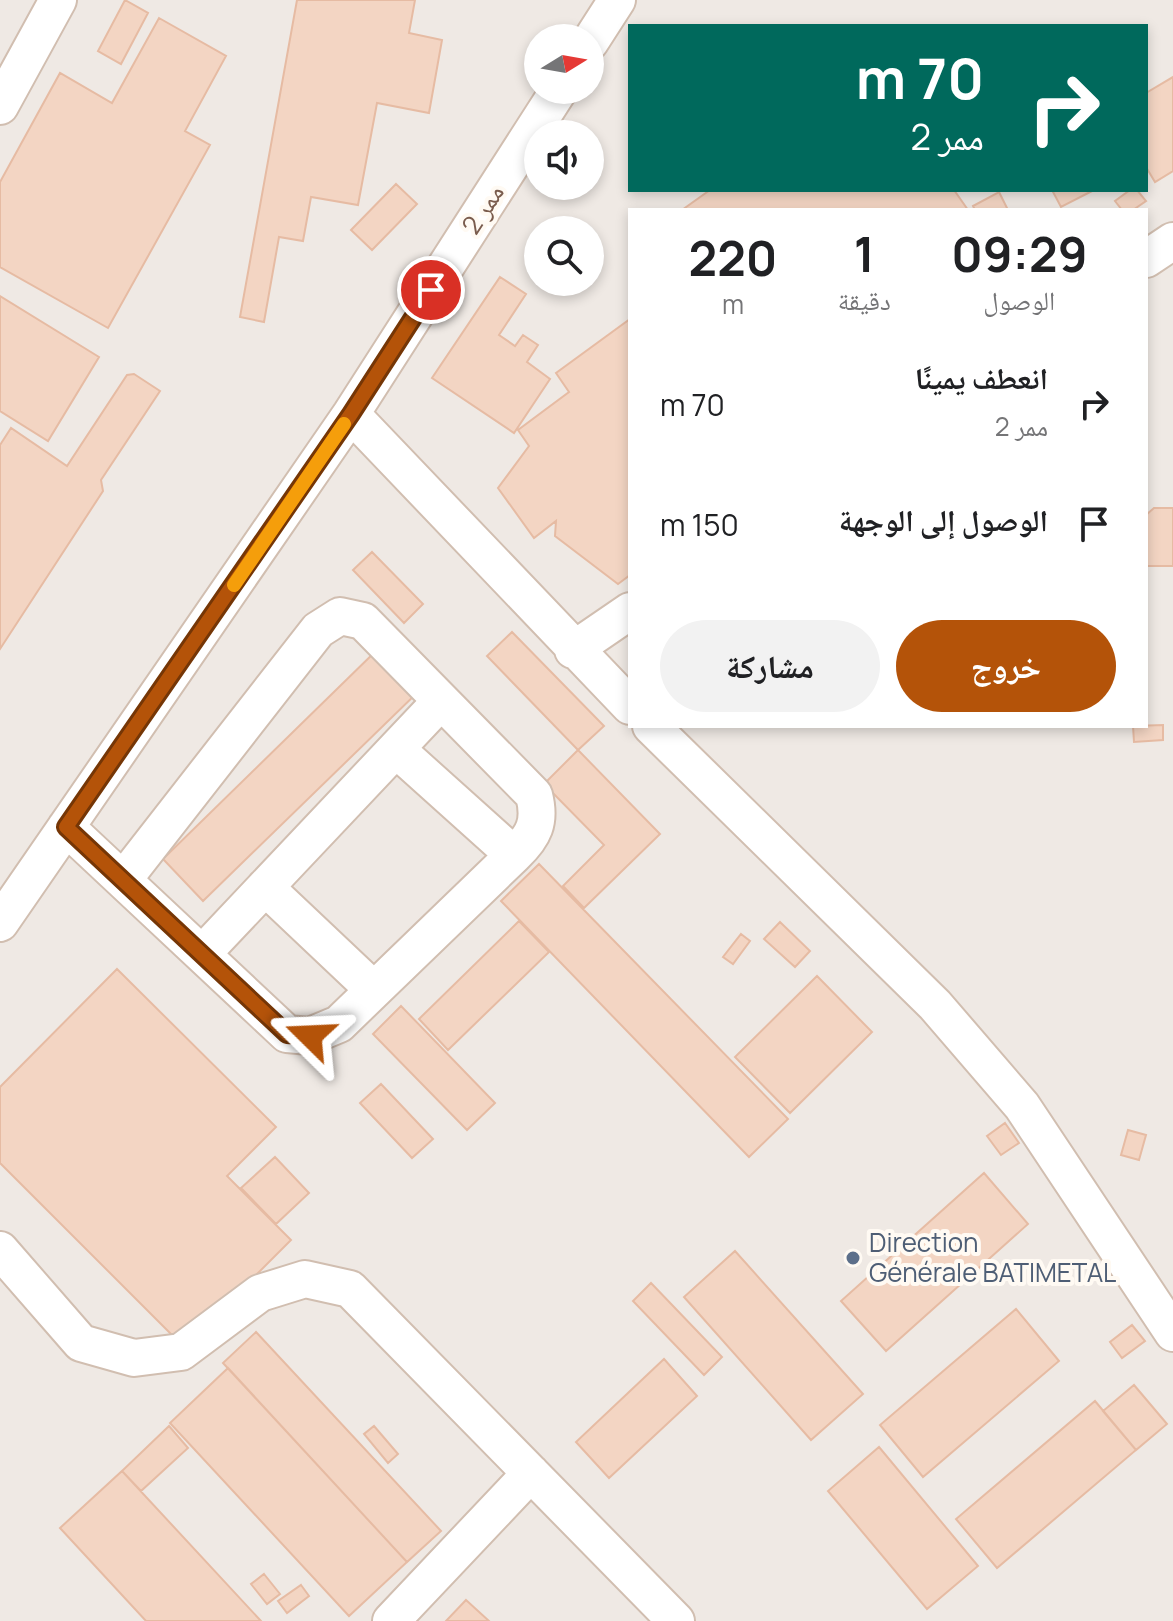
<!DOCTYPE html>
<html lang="ar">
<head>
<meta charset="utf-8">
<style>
	body { margin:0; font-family:Manrope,"Noto Naskh Arabic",sans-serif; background:#f2f2f2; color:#202124; direction:rtl; height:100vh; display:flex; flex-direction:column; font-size:30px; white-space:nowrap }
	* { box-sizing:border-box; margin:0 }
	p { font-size:26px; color:#757577 }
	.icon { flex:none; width:44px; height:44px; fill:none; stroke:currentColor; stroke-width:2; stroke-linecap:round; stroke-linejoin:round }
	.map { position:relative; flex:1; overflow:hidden; direction:ltr }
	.sheet { position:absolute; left:628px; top:208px; width:520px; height:520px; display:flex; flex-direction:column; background:#fff; border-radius:0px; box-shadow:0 4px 12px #0003; direction:rtl }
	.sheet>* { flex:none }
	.hud { position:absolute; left:628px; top:24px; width:520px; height:168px; border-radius:0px; box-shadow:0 4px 12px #0003; direction:rtl; background:#00695c; color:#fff; overflow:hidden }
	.needle { width:52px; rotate:79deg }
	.fabs { position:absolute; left:524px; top:24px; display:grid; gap:16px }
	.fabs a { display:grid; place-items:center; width:80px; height:80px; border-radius:50%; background:#fff; box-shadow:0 4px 12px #0003; font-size:40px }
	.pin { position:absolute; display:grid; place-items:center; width:68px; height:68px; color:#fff; margin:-34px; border:4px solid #fff; border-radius:50%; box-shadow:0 2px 8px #0007 }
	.me { position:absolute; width:88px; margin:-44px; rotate:291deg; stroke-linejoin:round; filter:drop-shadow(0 0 6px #0008) }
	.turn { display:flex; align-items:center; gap:28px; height:168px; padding:0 32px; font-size:36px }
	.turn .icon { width:104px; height:104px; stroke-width:2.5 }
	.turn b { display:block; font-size:56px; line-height:68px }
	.eta { display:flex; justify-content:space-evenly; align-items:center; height:136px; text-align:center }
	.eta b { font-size:48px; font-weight:700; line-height:56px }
	.primary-button { display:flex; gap:16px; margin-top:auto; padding:16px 32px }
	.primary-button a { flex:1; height:92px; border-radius:48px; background:#b45309; color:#fff; font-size:32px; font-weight:700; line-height:92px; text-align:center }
	.primary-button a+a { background:#f2f2f2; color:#202124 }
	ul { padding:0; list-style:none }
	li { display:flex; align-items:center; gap:24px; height:120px; padding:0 32px }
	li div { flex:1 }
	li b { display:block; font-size:30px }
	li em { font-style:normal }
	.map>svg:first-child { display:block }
</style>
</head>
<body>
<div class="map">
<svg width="1173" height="1621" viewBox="0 0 1173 1621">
	<rect width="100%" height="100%" fill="#fdf6ec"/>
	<path fill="#efe9e4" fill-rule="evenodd" d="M0,0H1173V1621H0ZM630,26H1146V190H630ZM538,38H590V90H538ZM538,134H590V186H538ZM630,210H1146V726H630ZM538,230H590V282H538Z"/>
	<path fill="#f3d5c3" stroke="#e6bba3" stroke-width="2" d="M125,0L148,13L121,64L98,51Z
		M297,0H415L409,33L442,40L429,113L377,103L358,205L311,197L303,241L279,237L264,322L240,317Z
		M159,18L226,56L185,131L210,145L108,328L0,267V182L60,73L112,103Z
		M1173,77V171L1155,182L1146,167V93Z
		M396,184L417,204L372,250L351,230Z
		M710,190H954L968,210H682Z
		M1052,190H1094L1061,207Z
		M1130,190H1137L1146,201L1133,210H1122L1115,201Z
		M999,192L1008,210H975L973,206Z
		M500,277L526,294L499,335L515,346L523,335L538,345L527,362L550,379L514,433L432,378Z
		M0,296L99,357L48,441L0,411Z
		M630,319V575L618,584L555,536L556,521L534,538L498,488L529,446L518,430L569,392L556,373Z
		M134,374L160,391L101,480L103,491L0,649V445L11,428L67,466L127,375Z
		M1154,508H1173V566H1146V515Z
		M372,552L423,604L404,623L353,570Z
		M512,632L604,726L578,750L487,656Z
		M380,647L421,689L203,901L163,859Z
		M1163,725V740L1134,742L1133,726Z
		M578,750L660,834L584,908L563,886L604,845L544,784Z
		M539,864L788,1119L749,1157L501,901Z
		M519,921L549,952L448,1050L419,1019Z
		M780,922L810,951L795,967L764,939Z
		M741,934L750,941L733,964L723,957Z
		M117,969L276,1127L227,1176L291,1240L184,1347L0,1163V1087Z
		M817,976L872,1032L790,1113L735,1057Z
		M401,1006L495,1103L467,1130L373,1034Z
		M381,1084L433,1139L412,1158L360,1103Z
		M1005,1123L1019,1143L1001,1155L987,1136Z
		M1128,1130L1146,1135L1139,1160L1121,1155Z
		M275,1157L309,1193L276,1224L241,1188Z
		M984,1173L1028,1224L886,1351L841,1301Z
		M735,1251L863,1394L811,1440L684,1297Z
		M651,1283L722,1357L704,1375L633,1301Z
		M1016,1309L1059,1361L923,1477L880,1425Z
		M1132,1325L1145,1341L1122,1358L1110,1342Z
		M256,1332L441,1531L407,1562L223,1363Z
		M664,1359L697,1396L609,1478L576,1442Z
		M228,1368L407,1562L349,1616L170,1423Z
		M1134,1385L1167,1424L1136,1450L1103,1411Z
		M1095,1401L1136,1450L997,1568L956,1519Z
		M169,1426L188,1448L141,1491L122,1471Z
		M374,1426L398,1454L388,1463L364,1434Z
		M879,1447L978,1566L927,1609L828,1491Z
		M122,1471L261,1621H146L60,1528Z
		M264,1574L280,1594L267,1604L251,1584Z
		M301,1585L309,1596L287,1613L278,1601Z
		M466,1600L489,1621H446Z"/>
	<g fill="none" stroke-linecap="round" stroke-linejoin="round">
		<g stroke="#d1beb0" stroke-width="40">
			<path id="minor" d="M590,42L617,0
				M0,106L58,0
				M1146,259L1173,241
				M351,414L630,706
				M573,650L630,611
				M651,726L935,1005L1022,1106L1173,1333
				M396,749L514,855
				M66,827L287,1034L310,1036L339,1024L514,855C534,836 541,822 534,795L363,621L340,616L318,630L123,880
				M265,887L374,990
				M0,923L351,414L559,90
				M202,954L441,701
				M0,1250L81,1343L134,1358L181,1352L260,1293L305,1279L350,1289L676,1621
				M391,1621L531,1473"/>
		</g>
		<use href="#minor" stroke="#fff" stroke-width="36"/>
	</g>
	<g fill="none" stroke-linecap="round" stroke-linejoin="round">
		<g stroke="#753606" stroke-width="20">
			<path id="route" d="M310,1036L287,1034L66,827L351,414L431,290"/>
		</g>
		<use href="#route" stroke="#b45309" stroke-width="14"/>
		<path stroke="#f59e0b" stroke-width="14" d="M234,585L344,424"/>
	</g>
	<circle fill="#5c6f8a" stroke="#fffaf3" stroke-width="3" cx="853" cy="1258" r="8"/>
	<g text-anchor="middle" stroke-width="8" stroke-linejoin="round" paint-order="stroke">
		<g font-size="26" fill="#7a5c4d" stroke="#fffaf3">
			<text transform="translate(483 209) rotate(-57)" y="9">ممر 2</text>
		</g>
		<g font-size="26" fill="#4e5e75" stroke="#fffaf3" text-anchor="start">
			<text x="869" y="1252">Direction<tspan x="869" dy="30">Générale BATIMETAL</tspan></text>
		</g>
	</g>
</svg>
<div class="fabs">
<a><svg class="needle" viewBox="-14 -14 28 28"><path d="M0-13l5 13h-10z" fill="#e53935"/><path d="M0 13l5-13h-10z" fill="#757577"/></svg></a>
<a><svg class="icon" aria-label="sound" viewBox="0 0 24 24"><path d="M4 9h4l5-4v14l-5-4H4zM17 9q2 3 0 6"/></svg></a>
<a><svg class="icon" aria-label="search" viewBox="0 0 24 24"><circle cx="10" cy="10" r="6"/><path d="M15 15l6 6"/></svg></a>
</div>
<div class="pin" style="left:431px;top:290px;background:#d93025"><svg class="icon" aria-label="arrive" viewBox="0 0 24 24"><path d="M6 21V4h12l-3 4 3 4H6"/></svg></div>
<svg class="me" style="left:310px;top:1036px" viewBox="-20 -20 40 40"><path d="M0-17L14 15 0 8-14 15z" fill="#b45309" stroke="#fff" stroke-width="4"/></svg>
<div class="hud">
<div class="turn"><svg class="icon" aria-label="right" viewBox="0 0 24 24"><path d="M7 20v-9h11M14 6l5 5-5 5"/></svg><div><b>70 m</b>ممر 2</div></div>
</div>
<section class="sheet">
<div class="eta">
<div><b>09:29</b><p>الوصول</p></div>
<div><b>1</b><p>دقيقة</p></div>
<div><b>220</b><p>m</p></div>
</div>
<ul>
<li><svg class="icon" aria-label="right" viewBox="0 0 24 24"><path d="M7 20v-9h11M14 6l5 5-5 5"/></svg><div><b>انعطف يمينًا</b><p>ممر 2</p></div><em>70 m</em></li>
<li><svg class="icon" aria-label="arrive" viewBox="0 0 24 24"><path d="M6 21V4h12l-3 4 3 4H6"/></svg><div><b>الوصول إلى الوجهة</b></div><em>150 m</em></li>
</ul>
<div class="primary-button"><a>خروج</a><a>مشاركة</a></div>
</section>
</div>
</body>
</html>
